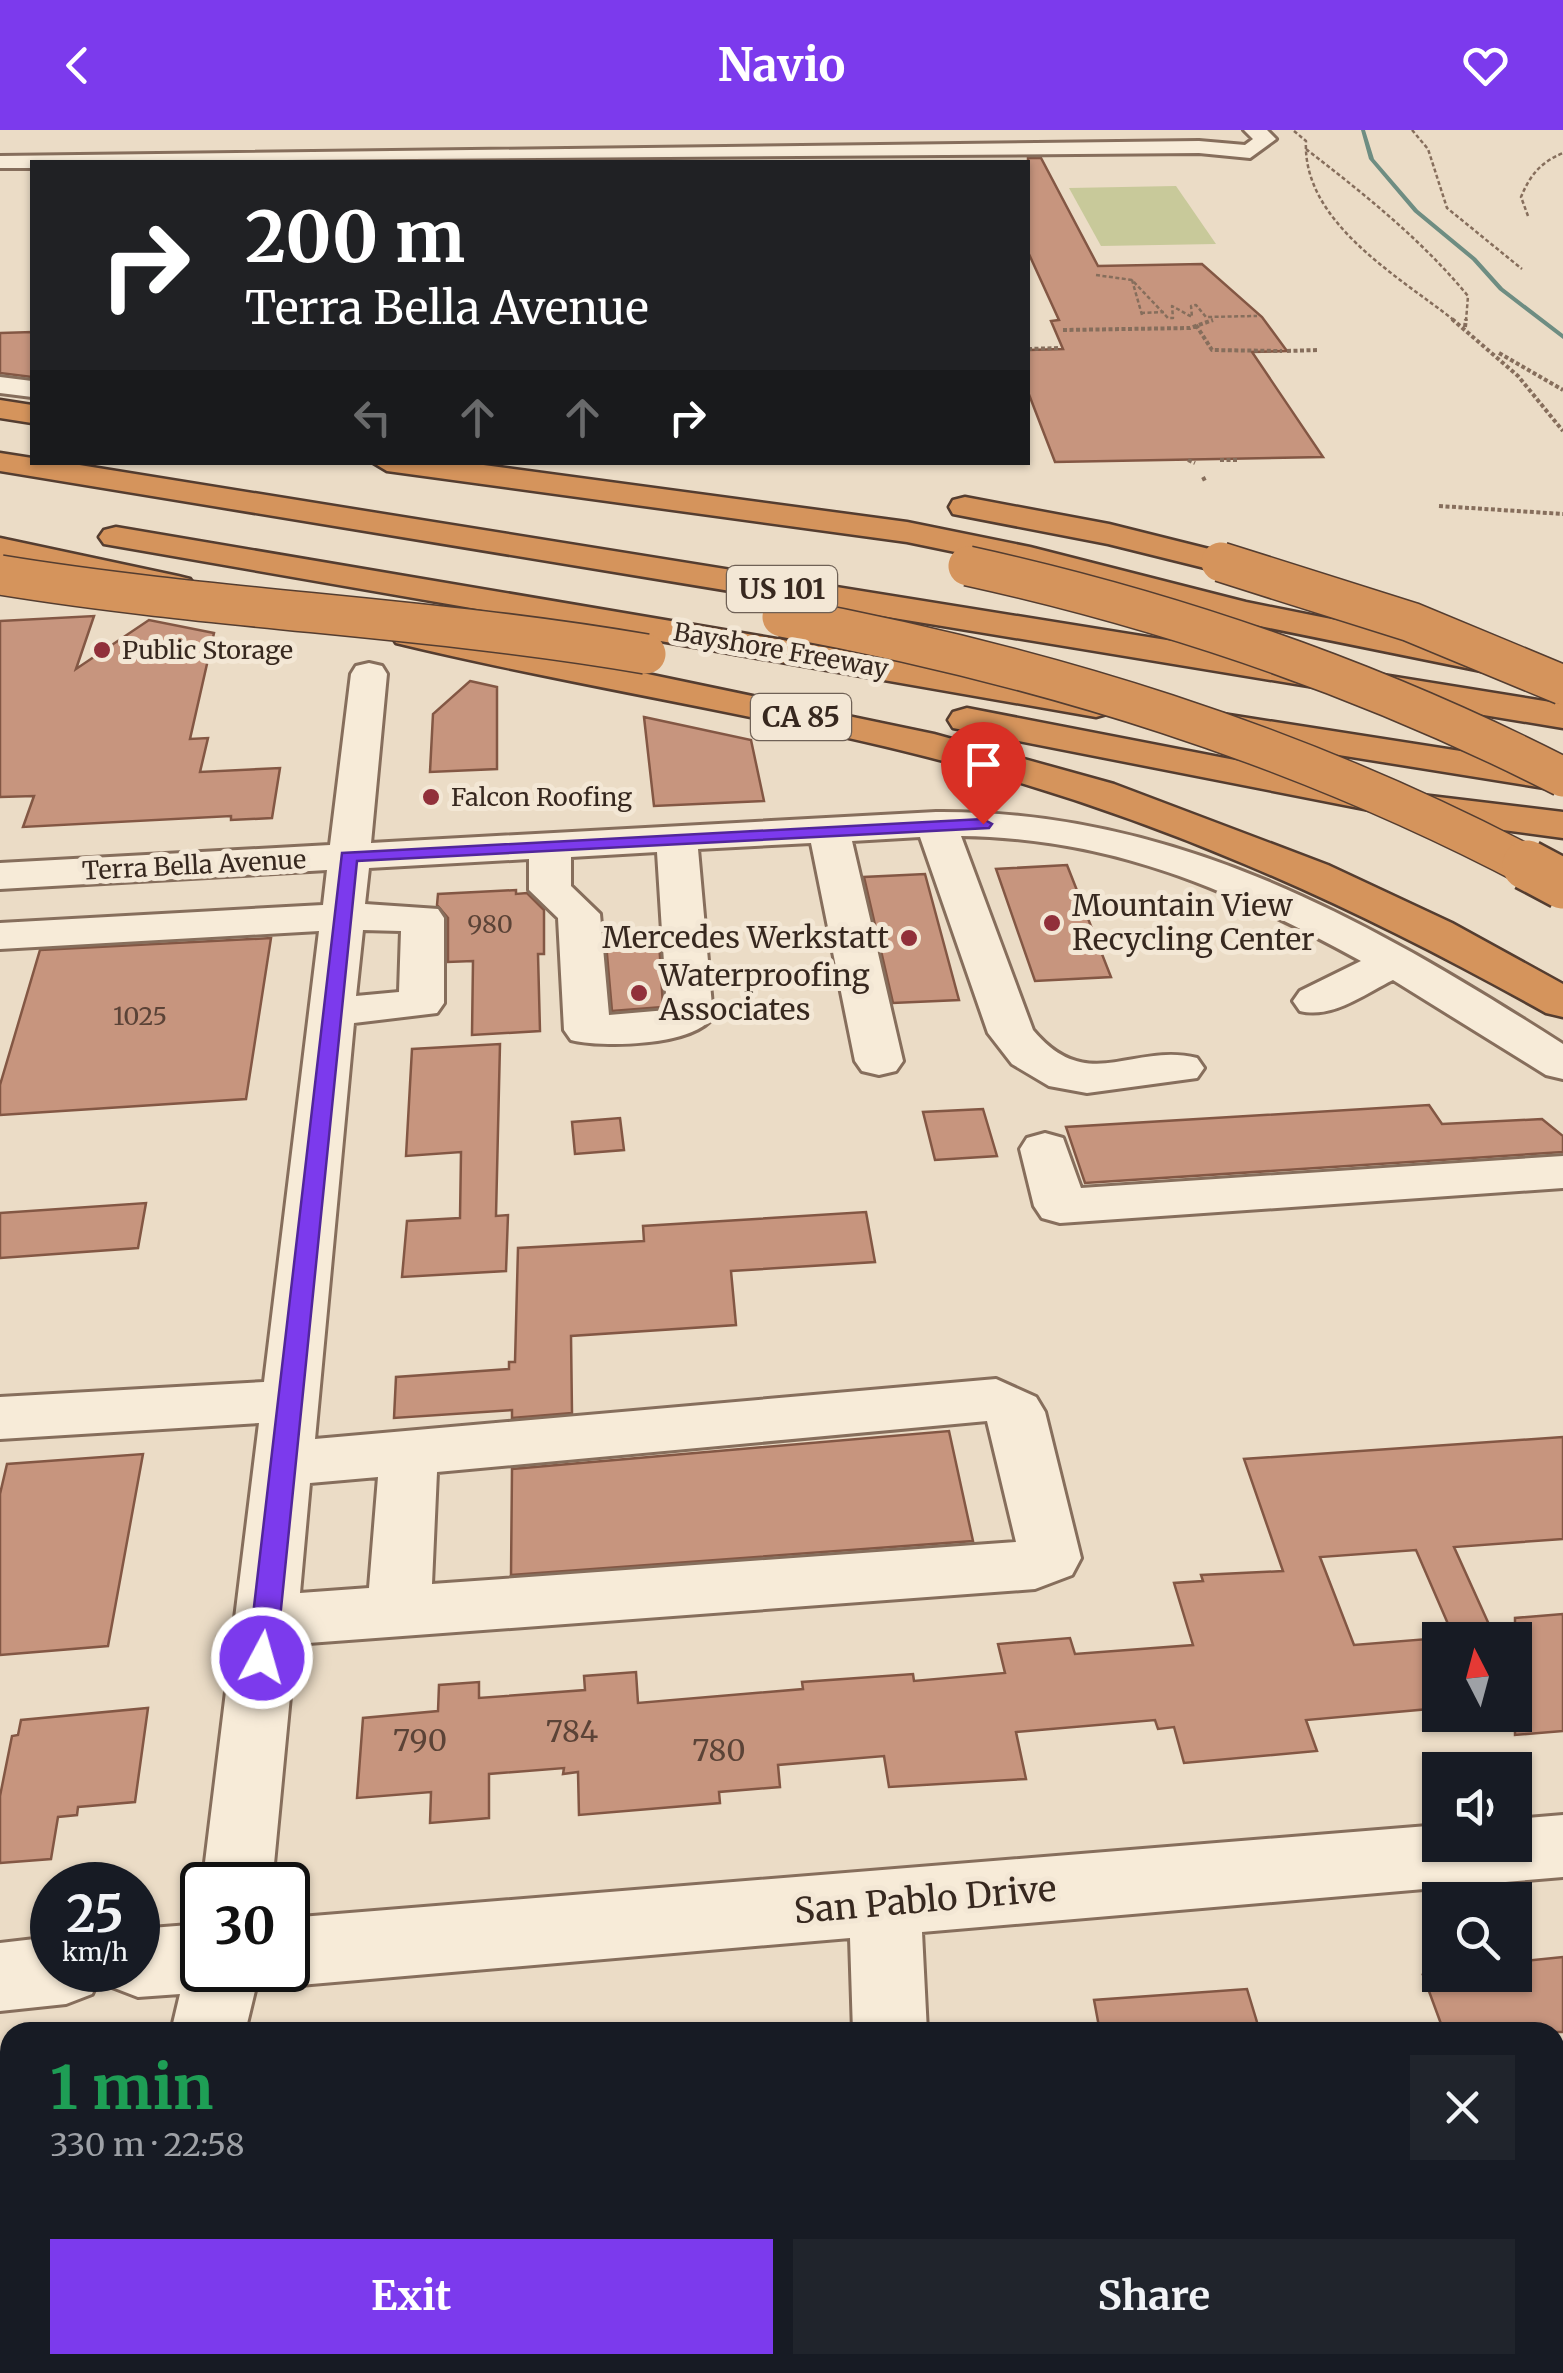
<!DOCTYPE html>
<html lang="en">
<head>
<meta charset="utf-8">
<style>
	body { margin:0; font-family:Merriweather,serif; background:#20242c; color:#f1f3f6; height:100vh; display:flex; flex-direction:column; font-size:38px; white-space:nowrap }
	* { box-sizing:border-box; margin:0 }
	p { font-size:32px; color:#9ea1a6 }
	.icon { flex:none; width:55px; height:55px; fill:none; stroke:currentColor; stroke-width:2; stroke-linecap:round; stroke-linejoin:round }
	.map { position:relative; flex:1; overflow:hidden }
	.drawer { position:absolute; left:0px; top:1892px; width:1565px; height:352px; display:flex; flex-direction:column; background:#171b24; border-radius:30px 30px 0 0; box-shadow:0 2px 8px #0004 }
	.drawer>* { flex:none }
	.banner { position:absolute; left:30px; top:30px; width:1000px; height:305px; border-radius:0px; box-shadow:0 2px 8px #0004; background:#202124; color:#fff; overflow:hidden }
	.needle { width:65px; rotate:354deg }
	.fabs { position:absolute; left:1422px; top:1492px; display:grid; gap:20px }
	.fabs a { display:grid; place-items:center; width:110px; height:110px; border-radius:0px; background:#171b24; box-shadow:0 2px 8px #0004; font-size:50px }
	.speed { position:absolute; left:30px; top:1732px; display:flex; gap:20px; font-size:50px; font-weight:700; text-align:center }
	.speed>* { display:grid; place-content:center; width:130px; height:130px; border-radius:50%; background:#171b24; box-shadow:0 2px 8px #0004; line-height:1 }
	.speed small { font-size:25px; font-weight:400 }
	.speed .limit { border:5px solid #111; border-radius:15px; background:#fff; color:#111 }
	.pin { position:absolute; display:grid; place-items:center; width:85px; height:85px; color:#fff; margin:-102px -42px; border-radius:50% 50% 50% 0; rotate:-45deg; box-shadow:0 0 10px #0007 }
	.pin .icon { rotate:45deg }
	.me { position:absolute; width:110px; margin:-55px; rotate:6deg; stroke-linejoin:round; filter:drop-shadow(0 0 8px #0008) }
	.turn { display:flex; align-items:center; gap:35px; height:210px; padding:0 50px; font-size:45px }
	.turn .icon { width:130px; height:130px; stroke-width:2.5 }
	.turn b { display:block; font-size:70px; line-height:85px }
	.lanes { display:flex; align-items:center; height:95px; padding:0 50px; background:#0003; justify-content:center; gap:50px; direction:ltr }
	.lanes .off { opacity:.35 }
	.round { display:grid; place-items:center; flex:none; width:105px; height:105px; border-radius:0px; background:#20242c }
	.overview { display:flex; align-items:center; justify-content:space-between; height:170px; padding:0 50px }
	h1 { font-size:60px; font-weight:700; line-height:75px; color:#1e9e55 }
	.button { display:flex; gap:20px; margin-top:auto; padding:20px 50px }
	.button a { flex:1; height:115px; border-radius:0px; background:#7c3aed; color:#fff; font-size:40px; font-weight:700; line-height:115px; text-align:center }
	.button a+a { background:#20242c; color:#f1f3f6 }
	header { display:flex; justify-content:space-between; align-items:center; height:130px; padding:0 50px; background:#7c3aed; color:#fff; font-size:45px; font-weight:700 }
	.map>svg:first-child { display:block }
</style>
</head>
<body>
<header><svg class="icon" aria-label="back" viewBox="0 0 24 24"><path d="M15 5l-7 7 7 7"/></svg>Navio<svg class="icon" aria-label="heart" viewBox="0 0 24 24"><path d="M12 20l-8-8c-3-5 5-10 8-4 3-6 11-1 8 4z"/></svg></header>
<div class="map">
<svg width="1563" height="2243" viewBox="0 0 1563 2243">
	<rect width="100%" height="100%" fill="#ebdcc6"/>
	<path fill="#c8c99a" d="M1176,56L1216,114L1101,116L1069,58Z"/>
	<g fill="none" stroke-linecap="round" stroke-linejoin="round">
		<path fill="#6e8d82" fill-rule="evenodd" d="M1361,0H1365L1374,29L1418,80L1476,128L1503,158L1563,204V209L1499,160L1472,130L1414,82L1369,29Z"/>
	</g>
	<path fill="#c7957e" stroke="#835744" stroke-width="2.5" d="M1028,28H1041L1098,136L1202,134L1262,187L1287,221L1252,222L1323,327L1055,332L1028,262V220L1063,219L1051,191L1059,190L1028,122Z
		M32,202V247L0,243V203Z
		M94,486L76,539L149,490L214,503L190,609L208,608L200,642L280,638L272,688L231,690V686L23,697L34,666L0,667V491Z
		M470,551L497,557V639L430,642L433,584Z
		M644,587L751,610L764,671L654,676Z
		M1067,735L1111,847L1035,851L996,739Z
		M925,744L959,870L893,873L864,747Z
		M516,760V764L527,763L544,780V824H538L540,901L472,905L473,831L448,832V788L437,775L438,764Z
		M271,808L246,969L0,985V955L40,820Z
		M659,810L663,877L612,881L606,813Z
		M500,914L496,1086L508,1085L506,1141L402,1147L407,1091L460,1088L461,1022L406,1026L412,919Z
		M1429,975L1442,994L1542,989L1563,1006V1022L1085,1053L1066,997Z
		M983,979L997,1026L935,1030L923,982Z
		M620,988L624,1020L575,1024L572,992Z
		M146,1073L138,1118L0,1128V1083Z
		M866,1082L875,1132L731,1141L736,1195L571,1206L572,1283L512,1288V1280L394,1288L396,1247L509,1239V1232H515L518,1118L644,1111L643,1096Z
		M949,1301L973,1411L511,1445L512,1339Z
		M1563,1307V1409L1454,1417L1496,1510H1455L1416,1420L1320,1427L1354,1515L1440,1508V1578L1306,1590L1317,1621L1184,1633L1174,1597L1158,1599L1155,1590L1016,1602L1026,1649L889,1657L884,1626L778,1635L780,1657L719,1662L720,1673L579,1685L578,1642L563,1644L564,1638L489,1644V1688L430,1693L431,1662L357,1668L363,1588L438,1581L439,1555L479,1552V1568L585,1560L584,1546L636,1542L638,1573L803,1559L802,1552L913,1544L914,1551L1005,1543L998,1514L1070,1508L1075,1524L1193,1515L1174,1453L1203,1451L1201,1445L1283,1441L1244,1329Z
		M143,1324L108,1516L0,1525V1364L7,1334Z
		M1563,1484V1601L1515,1605V1488Z
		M148,1578L135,1672L78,1677L77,1685L58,1687L51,1729L0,1733V1666L12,1606L18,1605L21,1590Z
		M1563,1827V1902H1444L1423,1845H1515V1832Z
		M1247,1859L1260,1902H1100L1094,1870Z"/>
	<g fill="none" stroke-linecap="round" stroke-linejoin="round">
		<g stroke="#866e5c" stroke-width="6">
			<path id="minor" d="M1244,0H1267L1276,9L1250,28L1199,23L32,32V38H0V26L1199,11L1245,15L1253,9Z
				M0,247L32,251V267L0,263Z
				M369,533L382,536L387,544L371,713L936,682C1175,680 1367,789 1563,914V949L1546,945L1393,850C1364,864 1333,889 1300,881L1293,871L1300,861L1361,831C1229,759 1113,708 961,706L1033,900C1088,966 1133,912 1197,928L1204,938L1197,948L1087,963L1049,956L1012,934L988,903L920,707L852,711L903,931L896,941L879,945L862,941L855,931L811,713L698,719L713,887C693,916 603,918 571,910L564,900L558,788L529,760V729L369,738L365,774L438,779L444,788V873L437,883L354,893L315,1309L996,1249L1036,1267L1045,1282L1081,1428L1072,1445L1035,1459L295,1514L272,1755L202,1757L259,1293L0,1309V1267L264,1252L319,801L0,819V793L323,775L327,740L0,759V733L330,715L351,544L356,536ZM657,722L667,880L609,885L600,784L571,756V727ZM363,800L401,801L399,862L356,866ZM987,1291L1016,1412L432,1454L437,1342ZM378,1347L369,1458L300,1463L310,1353Z
				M1045,1003L1063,1008L1081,1058L1563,1026V1058L1060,1093L1042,1088L1034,1076L1020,1019L1027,1008Z
				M1563,1685V1747L922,1802L927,1902H853L850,1808L288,1856L262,1846L260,1840H288V1788L1440,1695V1715H1515V1689Z
				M202,1794V1840H260L245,1902H171L180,1864L138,1867L112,1857L105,1840H138V1799Z
				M52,1807V1840H103L92,1864L66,1874L0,1881V1813Z
				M77,2235H161L159,2243H75Z
				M861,2235H945V2243H861Z"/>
		</g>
		<g stroke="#543d30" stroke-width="5">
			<path id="highway" d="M0,270L32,275V293L0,288Z
				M0,323L32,328V332H61L1563,574V598L0,341Z
				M372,332H461L907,392L1030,417L1246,472L1496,522L1509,525L1515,533L1509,541L1496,544L1245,493L1028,437L907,412L387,341Z
				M965,367L1109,394L1233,425L1238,432L1233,439L1221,442L1108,414L953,384L949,377L953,370Z
				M116,397L1096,563L1110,567L1115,575L1110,583L1096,587L104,414L99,407L104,400Z
				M0,408L178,446L190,449L195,456L190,463L178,466L0,428Z
				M409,494L934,604L1114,654L1328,735L1452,793L1563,854V887L1546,883C1346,771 1151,684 928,627C752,582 572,556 396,513L391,505L396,497Z
				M967,578L1405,663L1563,682V708L1405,687L953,598L948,590L953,582Z
				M1210,582L1563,637V661L1196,602L1190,594L1196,586Z"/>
		</g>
		<path stroke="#866e5c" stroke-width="2.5" stroke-dasharray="4 2.5" stroke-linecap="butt" d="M1412,0L1428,19L1447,78L1522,139
			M1294,1L1306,11C1302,92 1398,146 1455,191
			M1306,19C1364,64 1421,109 1468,166L1466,191
			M1528,86L1521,67C1530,45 1541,32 1563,23
			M1096,145L1132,150
			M1141,183L1164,182
			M1142,185L1132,150L1168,188H1173L1172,176L1192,187L1191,176L1196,175L1206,187L1257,186"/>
		<path stroke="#866e5c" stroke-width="4" stroke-dasharray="4 2.5" stroke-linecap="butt" d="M1452,189L1518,246L1563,301
			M1196,195L1212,220L1282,221
			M1465,197L1466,189
			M1063,200L1190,198L1213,190
			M1028,219L1060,218
			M1287,221L1317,220
			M1499,223L1563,260
			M1188,330L1195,333
			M1220,330H1237
			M1203,347L1205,351
			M1439,376L1563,384"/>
		<use href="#minor" fill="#f7ebd8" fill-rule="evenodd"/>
		<use href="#highway" fill="#d5945c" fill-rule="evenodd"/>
		<g stroke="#543d30" stroke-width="42" stroke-linecap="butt">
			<path id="highway-bridge-far1" d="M1221,432L1411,492L1563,555
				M968,436C1177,482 1373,550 1563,647
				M0,445C214,480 432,487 646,524
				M782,487C1045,536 1295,613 1532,738"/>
		</g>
		<g stroke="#543d30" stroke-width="54" stroke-linecap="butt">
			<path id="highway-bridge" d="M1527,735L1563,754"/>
		</g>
		<use href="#highway-bridge-far1" stroke="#d5945c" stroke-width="39"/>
		<use href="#highway-bridge" stroke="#d5945c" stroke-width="49"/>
	</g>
	<path fill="#7c3aed" stroke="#51269a" stroke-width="2.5" d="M983,689L992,694L989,698L357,731L276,1528L272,1536H252L248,1528L342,723Z"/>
	<g fill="#91303a" stroke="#f3e7d5" stroke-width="4">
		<circle cx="102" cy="520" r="10"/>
		<circle cx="431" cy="667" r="10"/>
		<circle cx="1052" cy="793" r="10"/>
		<circle cx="909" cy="808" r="10"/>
		<circle cx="639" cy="863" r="10"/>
	</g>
	<g text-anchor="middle" stroke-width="10" stroke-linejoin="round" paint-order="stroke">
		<g font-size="25" fill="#37281f" stroke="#f3e7d5" text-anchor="start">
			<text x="122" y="529">Public Storage</text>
			<text x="451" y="676">Falcon Roofing</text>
		</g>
		<g font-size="25" fill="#37281f" stroke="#f3e7d5">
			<text transform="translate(781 520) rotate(10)" y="9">Bayshore Freeway</text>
			<text transform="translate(194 735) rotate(-3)" y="9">Terra Bella Avenue</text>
		</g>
		<g font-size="25" fill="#5b4337">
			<text x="490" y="803">980</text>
			<text x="140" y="895">1025</text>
		</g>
		<g fill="#f3e7d5" stroke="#6f6156" stroke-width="2.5">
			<rect x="727" y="436" width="110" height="46" rx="8"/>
			<rect x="751" y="564" width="100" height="46" rx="8"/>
		</g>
		<g font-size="28" font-weight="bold" fill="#37281f">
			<text x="782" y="469">US 101</text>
			<text x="801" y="597">CA 85</text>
		</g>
		<g font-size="30" fill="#37281f" stroke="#f3e7d5" text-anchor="start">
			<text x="1072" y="786">Mountain View<tspan x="1072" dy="34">Recycling Center</tspan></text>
			<text x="889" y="818" text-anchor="end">Mercedes Werkstatt</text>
			<text x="659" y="856">Waterproofing<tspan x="659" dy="34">Associates</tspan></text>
		</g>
		<g font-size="30" fill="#5b4337">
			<text x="572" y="1612">784</text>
			<text x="420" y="1621">790</text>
			<text x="719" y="1631">780</text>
		</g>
		<g font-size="35" fill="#37281f" stroke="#f3e7d5">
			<text transform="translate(925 1770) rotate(-5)" y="12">San Pablo Drive</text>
		</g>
	</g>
</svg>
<div class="fabs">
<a><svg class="needle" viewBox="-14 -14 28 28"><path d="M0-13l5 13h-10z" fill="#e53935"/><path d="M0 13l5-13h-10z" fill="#9ea1a6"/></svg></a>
<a><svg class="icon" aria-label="sound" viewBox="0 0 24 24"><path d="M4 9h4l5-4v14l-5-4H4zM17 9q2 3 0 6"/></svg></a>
<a><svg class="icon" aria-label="search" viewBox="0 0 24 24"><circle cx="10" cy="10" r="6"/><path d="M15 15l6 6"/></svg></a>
</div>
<div class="speed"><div>25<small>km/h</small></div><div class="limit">30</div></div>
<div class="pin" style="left:983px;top:694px;background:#d93025"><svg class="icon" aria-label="arrive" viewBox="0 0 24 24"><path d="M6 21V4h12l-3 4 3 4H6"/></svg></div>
<svg class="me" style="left:262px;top:1528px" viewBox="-20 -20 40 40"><circle r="17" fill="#7c3aed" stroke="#fff" stroke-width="3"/><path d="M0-11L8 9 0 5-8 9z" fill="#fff"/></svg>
<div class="banner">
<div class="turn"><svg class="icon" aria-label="right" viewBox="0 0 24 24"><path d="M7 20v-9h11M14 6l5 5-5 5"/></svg><div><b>200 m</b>Terra Bella Avenue</div></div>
<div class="lanes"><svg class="icon off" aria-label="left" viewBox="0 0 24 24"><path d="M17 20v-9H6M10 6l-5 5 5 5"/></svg><svg class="icon off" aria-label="ahead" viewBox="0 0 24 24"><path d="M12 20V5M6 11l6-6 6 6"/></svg><svg class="icon off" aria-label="ahead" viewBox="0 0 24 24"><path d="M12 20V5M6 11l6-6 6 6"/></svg><svg class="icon" aria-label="right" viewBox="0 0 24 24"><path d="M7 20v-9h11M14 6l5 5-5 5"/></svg></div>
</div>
<section class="drawer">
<div class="overview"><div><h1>1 min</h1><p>330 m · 22:58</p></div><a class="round"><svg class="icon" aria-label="close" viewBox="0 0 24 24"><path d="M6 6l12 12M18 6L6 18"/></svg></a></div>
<div class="button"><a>Exit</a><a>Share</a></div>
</section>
</div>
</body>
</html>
